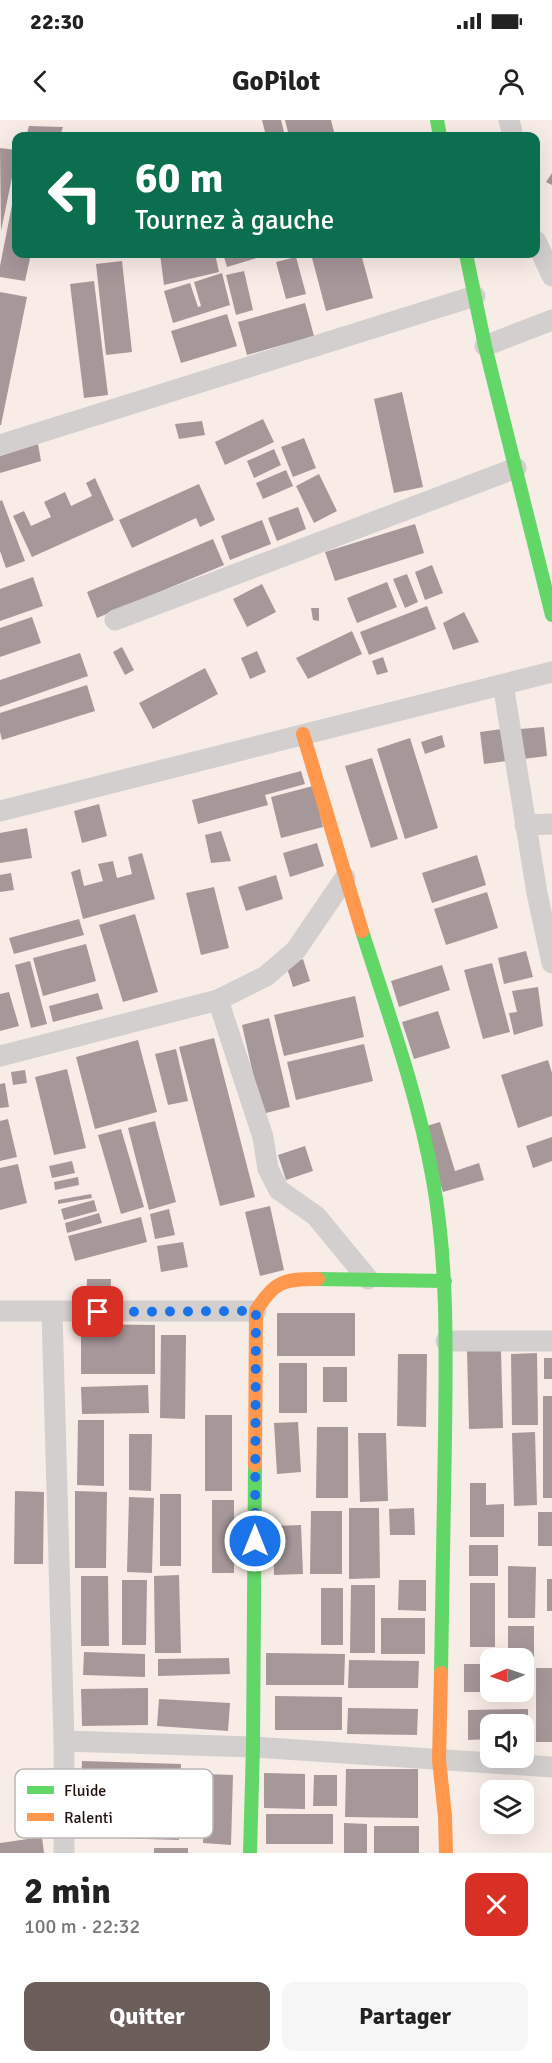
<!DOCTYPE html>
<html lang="fr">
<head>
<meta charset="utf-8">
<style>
	body { margin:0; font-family:Signika,sans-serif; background:#f6f6f6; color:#222; height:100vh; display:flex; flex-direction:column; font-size:22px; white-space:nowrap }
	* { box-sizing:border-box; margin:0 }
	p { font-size:20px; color:#767676 }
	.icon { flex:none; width:33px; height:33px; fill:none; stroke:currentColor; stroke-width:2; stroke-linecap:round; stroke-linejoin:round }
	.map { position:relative; height:1733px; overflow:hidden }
	.sheet { display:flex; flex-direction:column; background:#fff; flex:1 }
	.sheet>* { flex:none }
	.guide { position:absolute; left:12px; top:12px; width:528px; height:126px; border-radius:12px; box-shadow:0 6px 24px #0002; background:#0b6e4f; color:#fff; overflow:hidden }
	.needle { width:39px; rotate:268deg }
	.fabs { position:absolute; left:480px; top:1528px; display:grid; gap:12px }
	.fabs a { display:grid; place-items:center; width:54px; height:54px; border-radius:12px; background:#fff; box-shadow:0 6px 24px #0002; font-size:30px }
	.pin { position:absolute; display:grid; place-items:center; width:51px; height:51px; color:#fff; margin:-26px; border-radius:12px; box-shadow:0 3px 9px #0006 }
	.me { position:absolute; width:66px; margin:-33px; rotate:0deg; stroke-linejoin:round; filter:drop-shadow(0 0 4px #0008) }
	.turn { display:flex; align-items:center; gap:21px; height:126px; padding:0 24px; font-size:27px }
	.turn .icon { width:78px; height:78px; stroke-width:2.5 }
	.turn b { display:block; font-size:42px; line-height:51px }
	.round { display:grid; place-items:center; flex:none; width:63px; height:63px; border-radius:12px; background:#f6f6f6 }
	.headline { display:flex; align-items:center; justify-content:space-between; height:102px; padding:0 24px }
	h1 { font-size:36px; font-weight:700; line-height:45px }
	.primary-button { display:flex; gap:12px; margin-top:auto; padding:12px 24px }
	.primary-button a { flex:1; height:69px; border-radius:12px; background:#6b5e59; color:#fff; font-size:24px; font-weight:700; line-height:69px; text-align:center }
	.primary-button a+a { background:#f6f6f6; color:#222 }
	.status { display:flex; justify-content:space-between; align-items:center; height:42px; padding:0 30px; background:#fff; direction:ltr }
	.status svg { height:16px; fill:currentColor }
	header { display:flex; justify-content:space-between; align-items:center; height:78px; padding:0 24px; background:#fff; font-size:27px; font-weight:700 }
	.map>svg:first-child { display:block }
</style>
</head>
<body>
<div class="status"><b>22:30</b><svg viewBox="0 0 49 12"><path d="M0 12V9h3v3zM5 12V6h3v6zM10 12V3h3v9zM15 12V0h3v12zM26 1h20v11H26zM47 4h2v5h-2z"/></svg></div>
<header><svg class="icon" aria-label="back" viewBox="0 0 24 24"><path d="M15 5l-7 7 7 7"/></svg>GoPilot<svg class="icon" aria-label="person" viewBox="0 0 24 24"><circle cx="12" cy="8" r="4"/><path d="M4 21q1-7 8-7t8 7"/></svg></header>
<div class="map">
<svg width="552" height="1733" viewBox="0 0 552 1733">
	<rect width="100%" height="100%" fill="#f8ece6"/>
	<path fill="#a69799" d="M262,0H281L285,16H266Z
		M285,0H331L335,16H289Z
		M29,6L63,7L60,16H26Z
		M0,28L16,30V38L1,111Z
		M552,53V65L546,62Z
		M15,70L16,134H31L25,161L0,157V146Z
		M160,134H215L219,152L164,165Z
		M223,134H270L227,147Z
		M311,134H361L373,178L326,191Z
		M296,137L306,174L286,179L276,142Z
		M122,141L132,232L106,235L96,144Z
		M244,151L253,190L236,195L226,155Z
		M222,153L230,185L173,203L164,171L190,163L198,187L201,186L194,162Z
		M94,161L108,275L84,278L70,164Z
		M0,172L27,177L1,305H0Z
		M305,183L314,216L247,235L238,202Z
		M227,194L237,226L181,243L171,211Z
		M402,272L423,367L394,373L374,279Z
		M263,299L274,322L225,345L215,322Z
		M202,301L205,315L179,319L175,304Z
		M304,318L316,348L293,357L281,327Z
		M38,324L41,341L0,353V336Z
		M274,329L281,345L254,358L247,341Z
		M286,350L293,366L263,379L256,363Z
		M319,354L337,391L314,403L296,366Z
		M95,358L114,400L32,437L13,396L24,391L31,406L51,397L44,382L65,372L71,386L92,376L86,363Z
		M199,364L215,400L200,407L196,398L132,428L119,400Z
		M2,380L25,441L6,448L0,431V381Z
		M298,387L306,409L277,421L268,398Z
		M262,400L271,424L230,440L221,416Z
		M415,404L424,433L335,461L325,432Z
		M213,419L224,445L97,498L87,472Z
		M432,445L443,473L425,480L415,452Z
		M407,454L418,482L405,488L393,459Z
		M33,457L43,486L0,501V469Z
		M387,462L397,487L357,503L347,478Z
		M262,464L276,492L247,507L233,479Z
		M427,486L436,509L369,535L360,512Z
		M311,488H319V501L313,500Z
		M464,492L479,522L453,530L443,503Z
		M32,497L41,523L0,537V508Z
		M352,511L362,534L308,559L296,538Z
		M122,527L134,550L125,555L113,532Z
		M257,531L266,552L250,559L241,538Z
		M80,533L88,556L0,587V560Z
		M383,537L388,552L377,555L372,541Z
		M205,548L218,574L153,609L139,583Z
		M87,565L95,591L2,620L0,612V593Z
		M544,607L547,636L523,639L520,609Z
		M502,609L507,641L484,644L480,612Z
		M442,615L445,627L425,634L421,622Z
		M410,618L438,708L405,719L377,629Z
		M372,638L398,719L371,728L345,646Z
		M301,651L305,664L265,675L268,685L198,704L192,680Z
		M313,666L323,707L281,718L271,677Z
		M99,684L107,716L82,723L74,691Z
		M27,708L32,738L0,743V713Z
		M221,711L231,741L211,743L205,715Z
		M317,723L324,746L290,757L283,733Z
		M142,733L155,779L83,799L71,752L80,749L84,766L103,761L98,744L113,741L117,758L132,754L128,737Z
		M477,735L486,765L432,783L422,753Z
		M11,753L14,770L0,772V755Z
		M276,755L283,779L246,791L238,767Z
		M214,767L229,828L201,835L186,773Z
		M487,772L498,808L446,825L434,789Z
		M135,794L158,872L123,882L99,805Z
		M79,799L84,815L14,834L9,818Z
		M86,824L96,861L43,876L33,838Z
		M526,831L533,857L504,864L498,838Z
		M303,839L310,861L293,867L286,845Z
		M30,841L47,904L31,908L15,845Z
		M492,843L510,912L483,919L464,850Z
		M442,845L450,870L399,887L391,861Z
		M538,867L543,906L514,915L509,893L517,892L512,871Z
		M9,872L19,906L0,911V874Z
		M98,873L103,889L53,902L49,886Z
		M355,876L364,917L284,936L274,895Z
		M438,891L450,928L414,939L402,902Z
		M269,898L290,987L262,994L242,905Z
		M214,918L255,1077L220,1086L179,927Z
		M138,920L157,992L95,1009L76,937Z
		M364,924L373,961L296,980L287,942Z
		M176,929L188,981L168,985L155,934Z
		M548,940L552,953V996L518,1008L501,955Z
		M67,949L86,1028L54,1035L35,957Z
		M25,950L27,963L13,965L11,952Z
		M5,963L9,987L0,988V964Z
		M8,999L17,1037L0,1041V1001Z
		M155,1001L176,1082L149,1090L128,1008Z
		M440,1002L455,1051L479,1043L484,1060L443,1072L423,1007Z
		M121,1009L144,1087L121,1094L98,1015Z
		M552,1017V1041L533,1048L526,1026Z
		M305,1026L313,1051L286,1060L278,1035Z
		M72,1041L75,1053L52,1058L49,1046Z
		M18,1044L27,1083L0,1090V1048Z
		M78,1057L79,1065L55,1070L54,1062Z
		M91,1074L92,1078L58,1084V1080Z
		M94,1080L97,1091L64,1100L61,1089Z
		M270,1086L284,1150L260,1156L245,1092Z
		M169,1089L175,1115L155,1119L150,1094Z
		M99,1093L102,1103L67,1113L65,1103Z
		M141,1097L147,1122L75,1141L68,1116Z
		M183,1122L188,1147L161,1152L157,1126Z
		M87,1159H111L110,1184L86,1183Z
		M277,1193H355V1236H277Z
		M81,1204L155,1205V1254H81Z
		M161,1215H186L185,1299L160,1298Z
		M467,1231H501L503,1308L469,1309Z
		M537,1233L538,1305H512L511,1234Z
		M398,1234H427L426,1307L397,1306Z
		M544,1238H552V1259H544Z
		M279,1243H307V1293H279Z
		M323,1247H347V1282H323Z
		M148,1265L149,1293L82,1294L81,1267Z
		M543,1276H552V1378H543Z
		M205,1295H232V1371H205Z
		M78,1300H104V1366L77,1365Z
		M298,1302L301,1352L277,1354L274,1303Z
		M317,1307H348V1378H316Z
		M535,1312L537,1385L514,1386L512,1313Z
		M358,1313H386L388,1381L360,1382Z
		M129,1314H152L151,1371L129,1370Z
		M470,1363H486V1385L504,1384V1417H470Z
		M15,1371L44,1372L43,1444H14Z
		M75,1371L107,1372L106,1448H75Z
		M160,1374H181V1446H160Z
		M129,1377L154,1378L152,1453L127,1452Z
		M212,1380H234V1453H212Z
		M349,1388H379L380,1458L349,1459Z
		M414,1388L415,1415H390L389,1389Z
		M311,1391H342V1454H310Z
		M538,1392H552V1426H538Z
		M301,1405L303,1454L274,1455L273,1406Z
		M469,1425H498V1456H469Z
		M508,1446L536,1447L535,1498H508Z
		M179,1455L181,1533H155L154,1456Z
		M81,1456H108L109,1526H81Z
		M547,1459H552V1491H547Z
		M122,1460H147L146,1525H122Z
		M399,1460H426V1491L398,1490Z
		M470,1463H495V1527H470Z
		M351,1465H375V1533H350Z
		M321,1468H343V1525H321Z
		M381,1498H425V1534H381Z
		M508,1506H534V1537H508Z
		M84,1532L145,1534V1557L83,1555Z
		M266,1533L345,1534L344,1565H266Z
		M229,1538L230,1554L158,1556V1539Z
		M349,1540L419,1541L418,1568H348Z
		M464,1544H490V1572H464Z
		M524,1545H532L531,1573H524Z
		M536,1548H552V1622H536Z
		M148,1568V1605L82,1606L81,1569Z
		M275,1576L342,1577V1610H275Z
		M159,1579L230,1583L228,1611L157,1606Z
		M348,1588L418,1589L417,1615L347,1614Z
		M528,1589V1619H524V1605H490V1619L468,1620V1590Z
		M82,1641L181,1644L179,1720L79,1717Z
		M346,1649H418V1698L345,1697Z
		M264,1653L305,1654V1689L264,1688Z
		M205,1654L233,1655L231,1725L203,1723Z
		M314,1655H337V1686H313Z
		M266,1694H333V1724H266Z
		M344,1703L367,1704V1733H344Z
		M374,1706H419V1733H374Z
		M42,1717L44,1733H0V1723Z
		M154,1728H188V1733H154Z"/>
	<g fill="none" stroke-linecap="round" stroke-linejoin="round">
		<path stroke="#d3cfce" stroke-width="21" d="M509,0L513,16
			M536,121L552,156
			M485,226L552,200
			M0,325L475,176
			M115,500L516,348
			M503,564L537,773L552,843
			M0,691L552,552
			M525,705L552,704
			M218,880L263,1017L268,1049L279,1070L316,1096L368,1159
			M0,936L218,880L266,856L296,830L345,758
			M0,1191H256
			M52,1192L64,1621V1733
			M446,1221H552
			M64,1621L253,1627L552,1647"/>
		<path stroke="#63d668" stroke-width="14" d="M437,0L440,16
			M466,134L485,226L552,495
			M362,811C388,893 418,975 433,1060C448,1145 446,1231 445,1317C443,1396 442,1475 441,1553
			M318,1159L445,1161
			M250,1733L253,1627L255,1345"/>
		<path stroke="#ff974d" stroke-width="14" d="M303,614L362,811
			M255,1345L256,1191C274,1161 284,1159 318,1159
			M441,1553L439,1640L445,1696L446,1733"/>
	</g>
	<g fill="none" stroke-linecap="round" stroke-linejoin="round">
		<path stroke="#1a73e8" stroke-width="10" stroke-dasharray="0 18" d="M98,1192L256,1191L255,1421"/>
	</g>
	<rect x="15" y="1649" width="198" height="69" rx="9" fill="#fff" stroke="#bcb8b6" stroke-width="1.5"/>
	<rect x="27" y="1666" width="27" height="8" fill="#63d668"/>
	<rect x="27" y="1693" width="27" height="8" fill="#ff974d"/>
	<g font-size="16" fill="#1f120d">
		<text x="64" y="1676">Fluide</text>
		<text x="64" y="1703">Ralenti</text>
	</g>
</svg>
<div class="fabs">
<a><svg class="needle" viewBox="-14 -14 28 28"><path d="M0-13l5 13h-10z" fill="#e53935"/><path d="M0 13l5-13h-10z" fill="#767676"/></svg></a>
<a><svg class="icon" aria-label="sound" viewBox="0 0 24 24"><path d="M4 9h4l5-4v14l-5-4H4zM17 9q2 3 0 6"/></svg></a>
<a><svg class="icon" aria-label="layers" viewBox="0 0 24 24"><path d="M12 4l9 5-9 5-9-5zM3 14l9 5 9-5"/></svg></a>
</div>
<div class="pin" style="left:98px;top:1192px;background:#d93025"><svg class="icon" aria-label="arrive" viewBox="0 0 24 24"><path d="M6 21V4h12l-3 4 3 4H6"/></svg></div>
<svg class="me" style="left:255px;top:1421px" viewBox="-20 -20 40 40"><circle r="17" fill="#1a73e8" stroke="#fff" stroke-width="3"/><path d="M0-11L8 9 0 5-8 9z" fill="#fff"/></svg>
<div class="guide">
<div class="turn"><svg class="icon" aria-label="left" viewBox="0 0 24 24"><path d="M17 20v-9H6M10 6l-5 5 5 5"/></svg><div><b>60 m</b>Tournez à gauche</div></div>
</div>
</div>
<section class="sheet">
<div class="headline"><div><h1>2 min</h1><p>100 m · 22:32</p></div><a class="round" style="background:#d93025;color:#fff"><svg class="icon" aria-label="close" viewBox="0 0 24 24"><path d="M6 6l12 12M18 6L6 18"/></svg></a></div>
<div class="primary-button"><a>Quitter</a><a>Partager</a></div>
</section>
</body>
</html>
